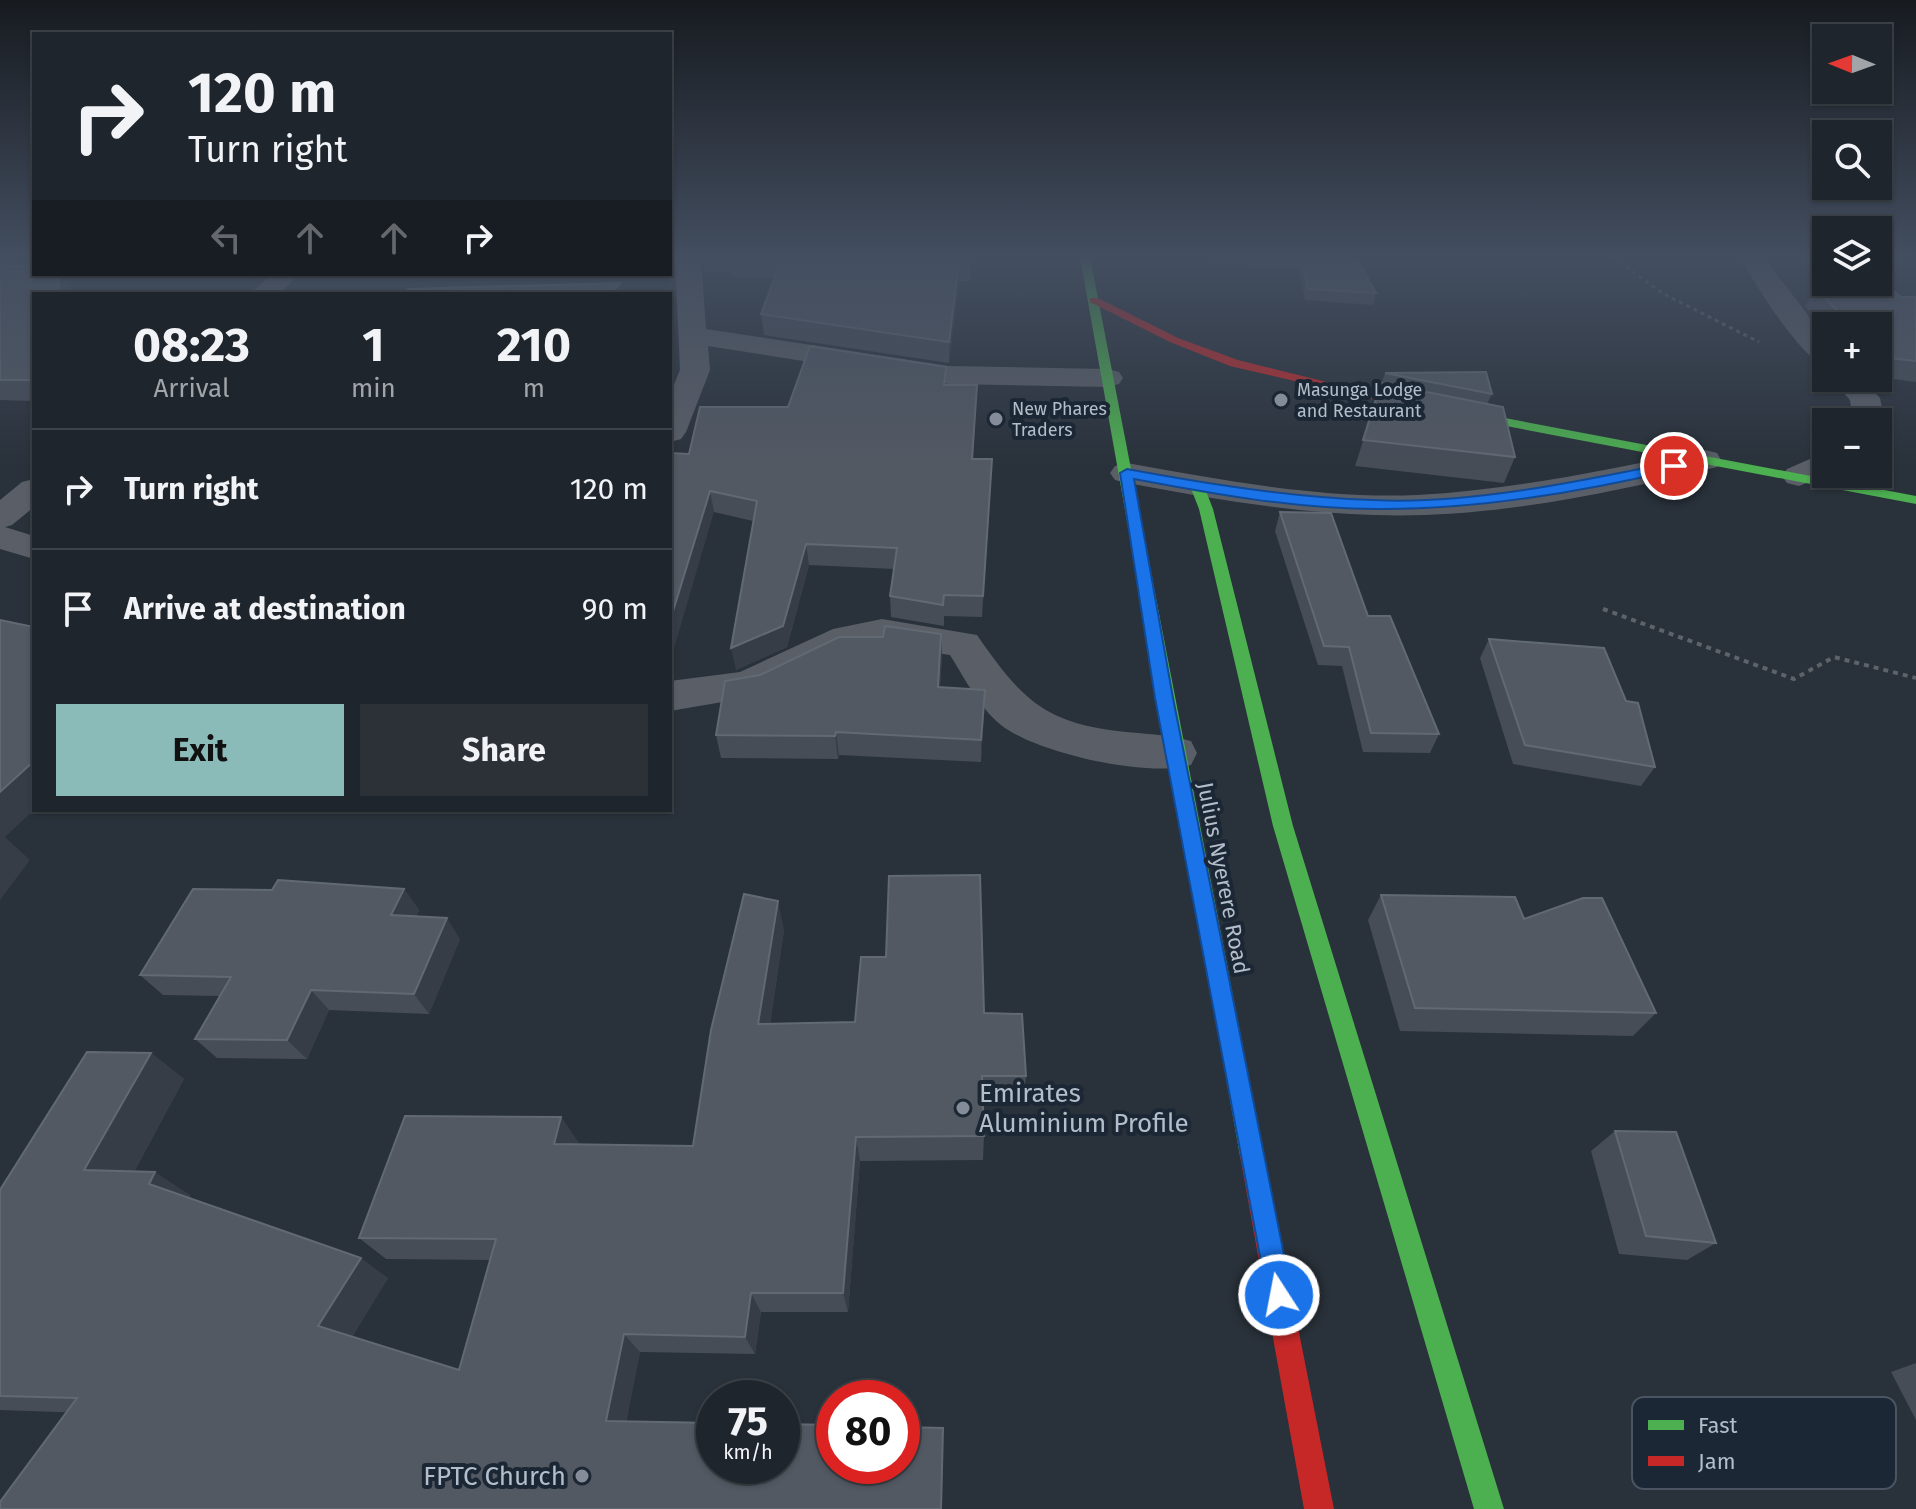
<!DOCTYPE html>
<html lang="en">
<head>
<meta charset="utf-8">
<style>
	body { margin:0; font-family:"Fira Sans",sans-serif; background:#2c3138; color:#f1f3f6; height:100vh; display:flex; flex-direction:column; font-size:30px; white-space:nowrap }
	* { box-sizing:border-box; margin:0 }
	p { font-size:26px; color:#a1a5a9 }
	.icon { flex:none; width:44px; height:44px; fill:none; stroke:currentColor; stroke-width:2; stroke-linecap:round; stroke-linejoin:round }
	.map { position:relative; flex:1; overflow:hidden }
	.details { position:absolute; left:32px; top:292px; width:640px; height:520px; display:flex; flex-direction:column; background:#1f252c; border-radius:0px; box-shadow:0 2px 6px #0004,0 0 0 2px #3c4248 }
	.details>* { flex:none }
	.top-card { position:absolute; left:32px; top:32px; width:640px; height:244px; border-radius:0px; box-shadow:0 2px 6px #0004,0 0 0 2px #3c4248; background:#1f252c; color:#f1f3f6; overflow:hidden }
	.needle { width:52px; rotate:271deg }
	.tools { position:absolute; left:1812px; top:24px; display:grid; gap:16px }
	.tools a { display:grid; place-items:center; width:80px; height:80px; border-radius:0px; background:#1f252c; box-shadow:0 2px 6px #0004,0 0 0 2px #3c4248; font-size:40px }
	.speed { position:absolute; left:696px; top:1380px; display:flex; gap:16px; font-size:40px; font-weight:700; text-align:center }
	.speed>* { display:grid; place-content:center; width:104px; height:104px; border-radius:50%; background:#1f252c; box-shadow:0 2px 6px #0004,0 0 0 2px #3c4248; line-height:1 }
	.speed small { font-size:20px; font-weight:400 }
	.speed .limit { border:12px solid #d22; background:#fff; color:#111 }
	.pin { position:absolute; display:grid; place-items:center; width:68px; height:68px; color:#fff; margin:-34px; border:4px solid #fff; border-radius:50%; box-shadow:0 2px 8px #0007 }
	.me { position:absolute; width:88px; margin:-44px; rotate:349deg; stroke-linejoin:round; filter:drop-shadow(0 0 6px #0008) }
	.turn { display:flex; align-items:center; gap:28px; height:168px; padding:0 24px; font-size:36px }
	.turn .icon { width:104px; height:104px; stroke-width:2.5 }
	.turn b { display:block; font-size:56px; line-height:68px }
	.lanes { display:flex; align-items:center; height:76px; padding:0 24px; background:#0003; justify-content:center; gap:40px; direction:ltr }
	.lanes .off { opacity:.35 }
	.eta { display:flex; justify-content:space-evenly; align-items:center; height:136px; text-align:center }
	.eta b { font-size:48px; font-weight:700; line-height:56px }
	.button { display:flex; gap:16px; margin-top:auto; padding:16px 24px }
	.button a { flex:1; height:92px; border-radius:0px; background:#8bbbb9; color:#111; font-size:32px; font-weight:700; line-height:92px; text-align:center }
	.button a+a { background:#2c3138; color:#f1f3f6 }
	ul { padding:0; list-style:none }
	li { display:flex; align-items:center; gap:24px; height:120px; padding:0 24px; border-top:2px solid #3c4248 }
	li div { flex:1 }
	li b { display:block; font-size:30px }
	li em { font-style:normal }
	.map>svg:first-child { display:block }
</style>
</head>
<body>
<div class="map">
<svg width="1916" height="1509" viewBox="0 0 1916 1509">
	<rect width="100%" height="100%" fill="#29313a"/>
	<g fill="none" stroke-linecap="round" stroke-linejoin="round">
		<path stroke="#5c6369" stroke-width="3" stroke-dasharray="4 4" stroke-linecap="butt" d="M1613,257L1662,293L1759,342"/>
		<path stroke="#5c6369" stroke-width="4" stroke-dasharray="5 5" stroke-linecap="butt" d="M1603,609L1794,679L1834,657L1916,678"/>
		<path fill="#5a5f67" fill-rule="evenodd" d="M0,257H17L0,267Z
			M675,257H701L706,329L949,366L1108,369L1119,372L1123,378L1119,384L1108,387L949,384L708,346L710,370L686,432L681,439L670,442V394L680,370Z
			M1740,257H1764L1826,339V366C1801,359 1753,281 1740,257Z
			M271,274H300L279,294H250Z
			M1830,378H1862L1880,398L1885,422L1880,429L1878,422H1853L1850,400Z
			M1705,450L1717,453L1721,460L1717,467C1607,494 1488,519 1374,515C1291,513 1208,498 1127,483L1115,480L1110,473L1115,466L1127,463C1222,480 1320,499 1417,495C1514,490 1610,469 1705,450Z
			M1826,452L1828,474L1799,486L1787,483L1782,476L1787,469Z
			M34,479V507L12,525L5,527L34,536V559L0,549V500L22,482Z
			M882,619L977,635C1019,695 1041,722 1117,731C1142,734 1167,734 1191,741L1197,753L1191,765C1148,778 1036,753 1001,725C979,707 965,679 950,655L882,645L856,650L763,695L670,711V681L740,672L833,629Z"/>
		<path fill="#4caf50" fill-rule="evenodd" d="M1080,257H1090L1264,1156L1261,1165L1252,1168L1243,1165L1240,1156Z
			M1410,400L1916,496V504L1406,407L1404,404Z
			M1197,482L1204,486L1213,509L1293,826L1504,1509H1474L1273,826L1199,509L1190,486Z"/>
		<path fill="#c62828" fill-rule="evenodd" d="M1090,298H1098L1178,338L1238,360L1416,404L1410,408L1230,366L1170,342L1090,302Z
			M1252,1144L1261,1147L1264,1156L1334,1509H1304L1240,1156L1243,1147Z"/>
	</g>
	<path fill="#464d57" d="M702,257H970L971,281H959L949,363L764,335L761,314L774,278L732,277L731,272H705Z
		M1209,257H1356L1376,293L1373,305L1305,300L1299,268L1212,266Z
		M0,266L34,274H65L71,284L34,294V401L0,400Z
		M1816,288L1901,297H1916V382L1878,377V326H1826V330L1805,306Z
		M1385,373L1492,394L1487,404L1515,457L1504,483L1355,466Z
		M947,385L976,405L973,459L991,479L982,617L944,616V626L891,617L890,596L894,569L809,565L787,647L736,670L753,521L714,512L689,454L788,407Z
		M1280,512L1368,616L1439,734L1430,753L1363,752L1342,666L1318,665L1275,531Z
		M1489,639L1655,767L1641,786L1513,764L1480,658Z
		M942,657L940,687L984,713L981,762L839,755L838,759L721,758L716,735Z
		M404,889L419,910L416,917L460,939L429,1014L329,1010L307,1059L217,1058L195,1039L220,996L163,995L140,975L272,890Z
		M1381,895L1524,919L1656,1013L1633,1036L1400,1031L1368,920Z
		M784,930L770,1024L855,1022L984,1013L1026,1076L1023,1101L983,1102L984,1136L983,1160L860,1161L848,1312H761L755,1354L640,1352L626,1421L943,1428V1442L0,1410V1190L151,1053L184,1079L134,1172L190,1195L189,1198L388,1278L352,1337L459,1370L490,1260L386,1259L359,1238L561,1117L578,1142L577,1144L693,1146Z
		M1615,1131L1716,1243L1687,1260L1619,1254L1591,1151Z
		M1916,1363V1420L1891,1372Z"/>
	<path fill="#363d46" d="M959,261V281L949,363V342Z
		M59,274H65L71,284V294H58Z
		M620,283L623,294H610Z
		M992,459L991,479L982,617L983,596Z
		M710,491L714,512L670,662V621Z
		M806,544L809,565L787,647L736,670L731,648Z
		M941,634L942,657L938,710V687Z
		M985,690L984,713L981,762V740Z
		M836,732L839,755L838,759L835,736Z
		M34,761V810L5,837L30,860L0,900V792Z
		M404,889L419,910L406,936L391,915Z
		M778,901L784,930L766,1051L758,1024Z
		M447,918L460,939L429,1014L414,994Z
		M311,990L329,1010L307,1059L287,1040Z
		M151,1053L184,1079L122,1194L84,1170Z
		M561,1117L578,1142L572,1168L554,1144Z
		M856,1137L860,1161L848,1312L843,1293Z
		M155,1172L190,1195L185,1207L149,1184Z
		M361,1258L388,1278L348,1344L318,1326Z
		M751,1293L761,1312L755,1354L745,1337Z
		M624,1334L640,1352L624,1435L606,1421Z
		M943,1428L942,1509H941Z"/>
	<path fill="#525963" stroke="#616973" stroke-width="2" d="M729,257H970L971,261H959L949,342L761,314L782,259L729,258Z
		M1302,257H1356L1376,293L1308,289Z
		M0,266H34V274H59L58,294H34V380H0Z
		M620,283L610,294H404L408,289Z
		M1816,288L1891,289L1901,297H1916V361L1880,357L1878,355V326H1851Z
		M810,346L946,367L944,385H977L972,459H992L983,596L944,595L943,605L890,596L897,548L806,544L783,626L731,648L757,501L710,491L670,621V453L689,454L700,407H788Z
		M1486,372L1492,394L1385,373Z
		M1381,383L1503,407L1515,457L1363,440Z
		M1280,512L1331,513L1368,616H1390L1439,734L1371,733L1349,647L1324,646Z
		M0,620L34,627V761L0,792Z
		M885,626L941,634L938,687L985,690L981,740L836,732L835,736L716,735L725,681L760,675L839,637H883Z
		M1489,639L1604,648L1626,701L1638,703L1655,767L1525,745Z
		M980,875L984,1013L1022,1014L1026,1076H982L984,1136L856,1137L843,1293H751L745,1337L624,1334L606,1421L714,1423V1466H782V1424L834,1425V1466H902V1427L943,1428L941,1509H0V1502L77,1398L0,1396V1190L87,1052L151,1053L84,1170L155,1172L149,1184L361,1258L318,1326L459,1370L496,1239L359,1238L405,1116L561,1117L554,1144L693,1146L711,1030L744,894L778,901L758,1024L855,1022L861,957H886L889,876Z
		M278,880L404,889L391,915L447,918L414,994L311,990L287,1040L195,1039L231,977L140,975L193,889L272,890Z
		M1381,895L1515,897L1524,919L1583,898H1602L1656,1013L1415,1008Z
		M1615,1131L1676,1132L1716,1243L1646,1236Z"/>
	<linearGradient id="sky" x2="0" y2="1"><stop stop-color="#171b20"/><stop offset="0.55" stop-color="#434e60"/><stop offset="1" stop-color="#434e60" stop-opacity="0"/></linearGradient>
	<rect width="1916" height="468" fill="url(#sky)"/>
	<path fill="#1a73e8" stroke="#114b97" stroke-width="2" d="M1674,462L1681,466L1679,469C1582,492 1477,510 1377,509C1296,509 1214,494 1134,479L1173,698L1292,1295L1288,1304L1279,1308L1269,1304L1155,698L1120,473L1127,469C1208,484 1290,497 1373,500C1468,505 1581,481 1674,462Z"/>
	<g fill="#838c98" stroke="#1c2735" stroke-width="3">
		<circle cx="1281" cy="400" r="8"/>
		<circle cx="996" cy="419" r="8"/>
		<circle cx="963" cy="1108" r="8"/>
		<circle cx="582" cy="1476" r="8"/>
	</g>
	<g text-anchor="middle" stroke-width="8" stroke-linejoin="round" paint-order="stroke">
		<g font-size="18" fill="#b4bdca" stroke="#1c2735" text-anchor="start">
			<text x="1297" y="396">Masunga Lodge<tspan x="1297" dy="21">and Restaurant</tspan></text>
			<text x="1012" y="415">New Phares<tspan x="1012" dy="21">Traders</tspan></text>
		</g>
		<g font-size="22" fill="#b4bdca" stroke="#1c2735">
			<text transform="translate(1224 878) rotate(79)" y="8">Julius Nyerere Road</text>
		</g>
		<g font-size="26" fill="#b4bdca" stroke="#1c2735" text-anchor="start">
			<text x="979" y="1102">Emirates<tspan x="979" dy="30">Aluminium Profile</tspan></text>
			<text x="566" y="1485" text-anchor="end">FPTC Church</text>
		</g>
	</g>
	<rect x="1632" y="1397" width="264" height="92" rx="12" fill="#1c2735" stroke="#4a5462" stroke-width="2"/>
	<rect x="1648" y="1420" width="36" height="10" fill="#4caf50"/>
	<rect x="1648" y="1456" width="36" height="10" fill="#c62828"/>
	<g font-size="22" fill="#b4bdca">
		<text x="1698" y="1433">Fast</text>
		<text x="1698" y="1469">Jam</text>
	</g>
</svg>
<div class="tools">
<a><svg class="needle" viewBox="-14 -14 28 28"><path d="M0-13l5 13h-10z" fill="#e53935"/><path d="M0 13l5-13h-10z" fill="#a1a5a9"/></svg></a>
<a><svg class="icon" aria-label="search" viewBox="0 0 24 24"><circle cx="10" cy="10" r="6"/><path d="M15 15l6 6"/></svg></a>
<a><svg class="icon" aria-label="layers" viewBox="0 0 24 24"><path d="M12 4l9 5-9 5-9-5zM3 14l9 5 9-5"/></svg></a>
<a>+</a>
<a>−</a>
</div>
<div class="speed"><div>75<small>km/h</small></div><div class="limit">80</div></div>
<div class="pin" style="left:1674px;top:466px;background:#d93025"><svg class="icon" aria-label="arrive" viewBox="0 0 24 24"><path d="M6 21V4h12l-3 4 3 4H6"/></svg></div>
<svg class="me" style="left:1279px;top:1295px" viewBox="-20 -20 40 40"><circle r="17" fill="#1a73e8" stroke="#fff" stroke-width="3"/><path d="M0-11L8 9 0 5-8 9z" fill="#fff"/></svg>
<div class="top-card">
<div class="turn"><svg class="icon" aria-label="right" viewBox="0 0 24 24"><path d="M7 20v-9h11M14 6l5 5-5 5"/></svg><div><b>120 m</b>Turn right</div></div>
<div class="lanes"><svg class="icon off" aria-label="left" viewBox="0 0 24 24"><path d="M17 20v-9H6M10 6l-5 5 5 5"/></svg><svg class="icon off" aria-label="ahead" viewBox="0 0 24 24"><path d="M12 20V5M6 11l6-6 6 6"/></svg><svg class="icon off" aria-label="ahead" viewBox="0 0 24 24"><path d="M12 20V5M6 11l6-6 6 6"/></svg><svg class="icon" aria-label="right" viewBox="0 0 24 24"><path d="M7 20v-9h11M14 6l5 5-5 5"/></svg></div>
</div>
<section class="details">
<div class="eta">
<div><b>08:23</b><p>Arrival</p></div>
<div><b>1</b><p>min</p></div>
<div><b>210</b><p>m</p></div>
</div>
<ul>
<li><svg class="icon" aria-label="right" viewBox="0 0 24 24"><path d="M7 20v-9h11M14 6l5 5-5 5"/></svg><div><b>Turn right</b></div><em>120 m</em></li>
<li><svg class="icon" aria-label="arrive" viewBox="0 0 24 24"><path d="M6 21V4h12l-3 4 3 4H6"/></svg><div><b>Arrive at destination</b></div><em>90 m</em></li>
</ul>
<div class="button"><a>Exit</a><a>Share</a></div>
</section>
</div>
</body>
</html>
